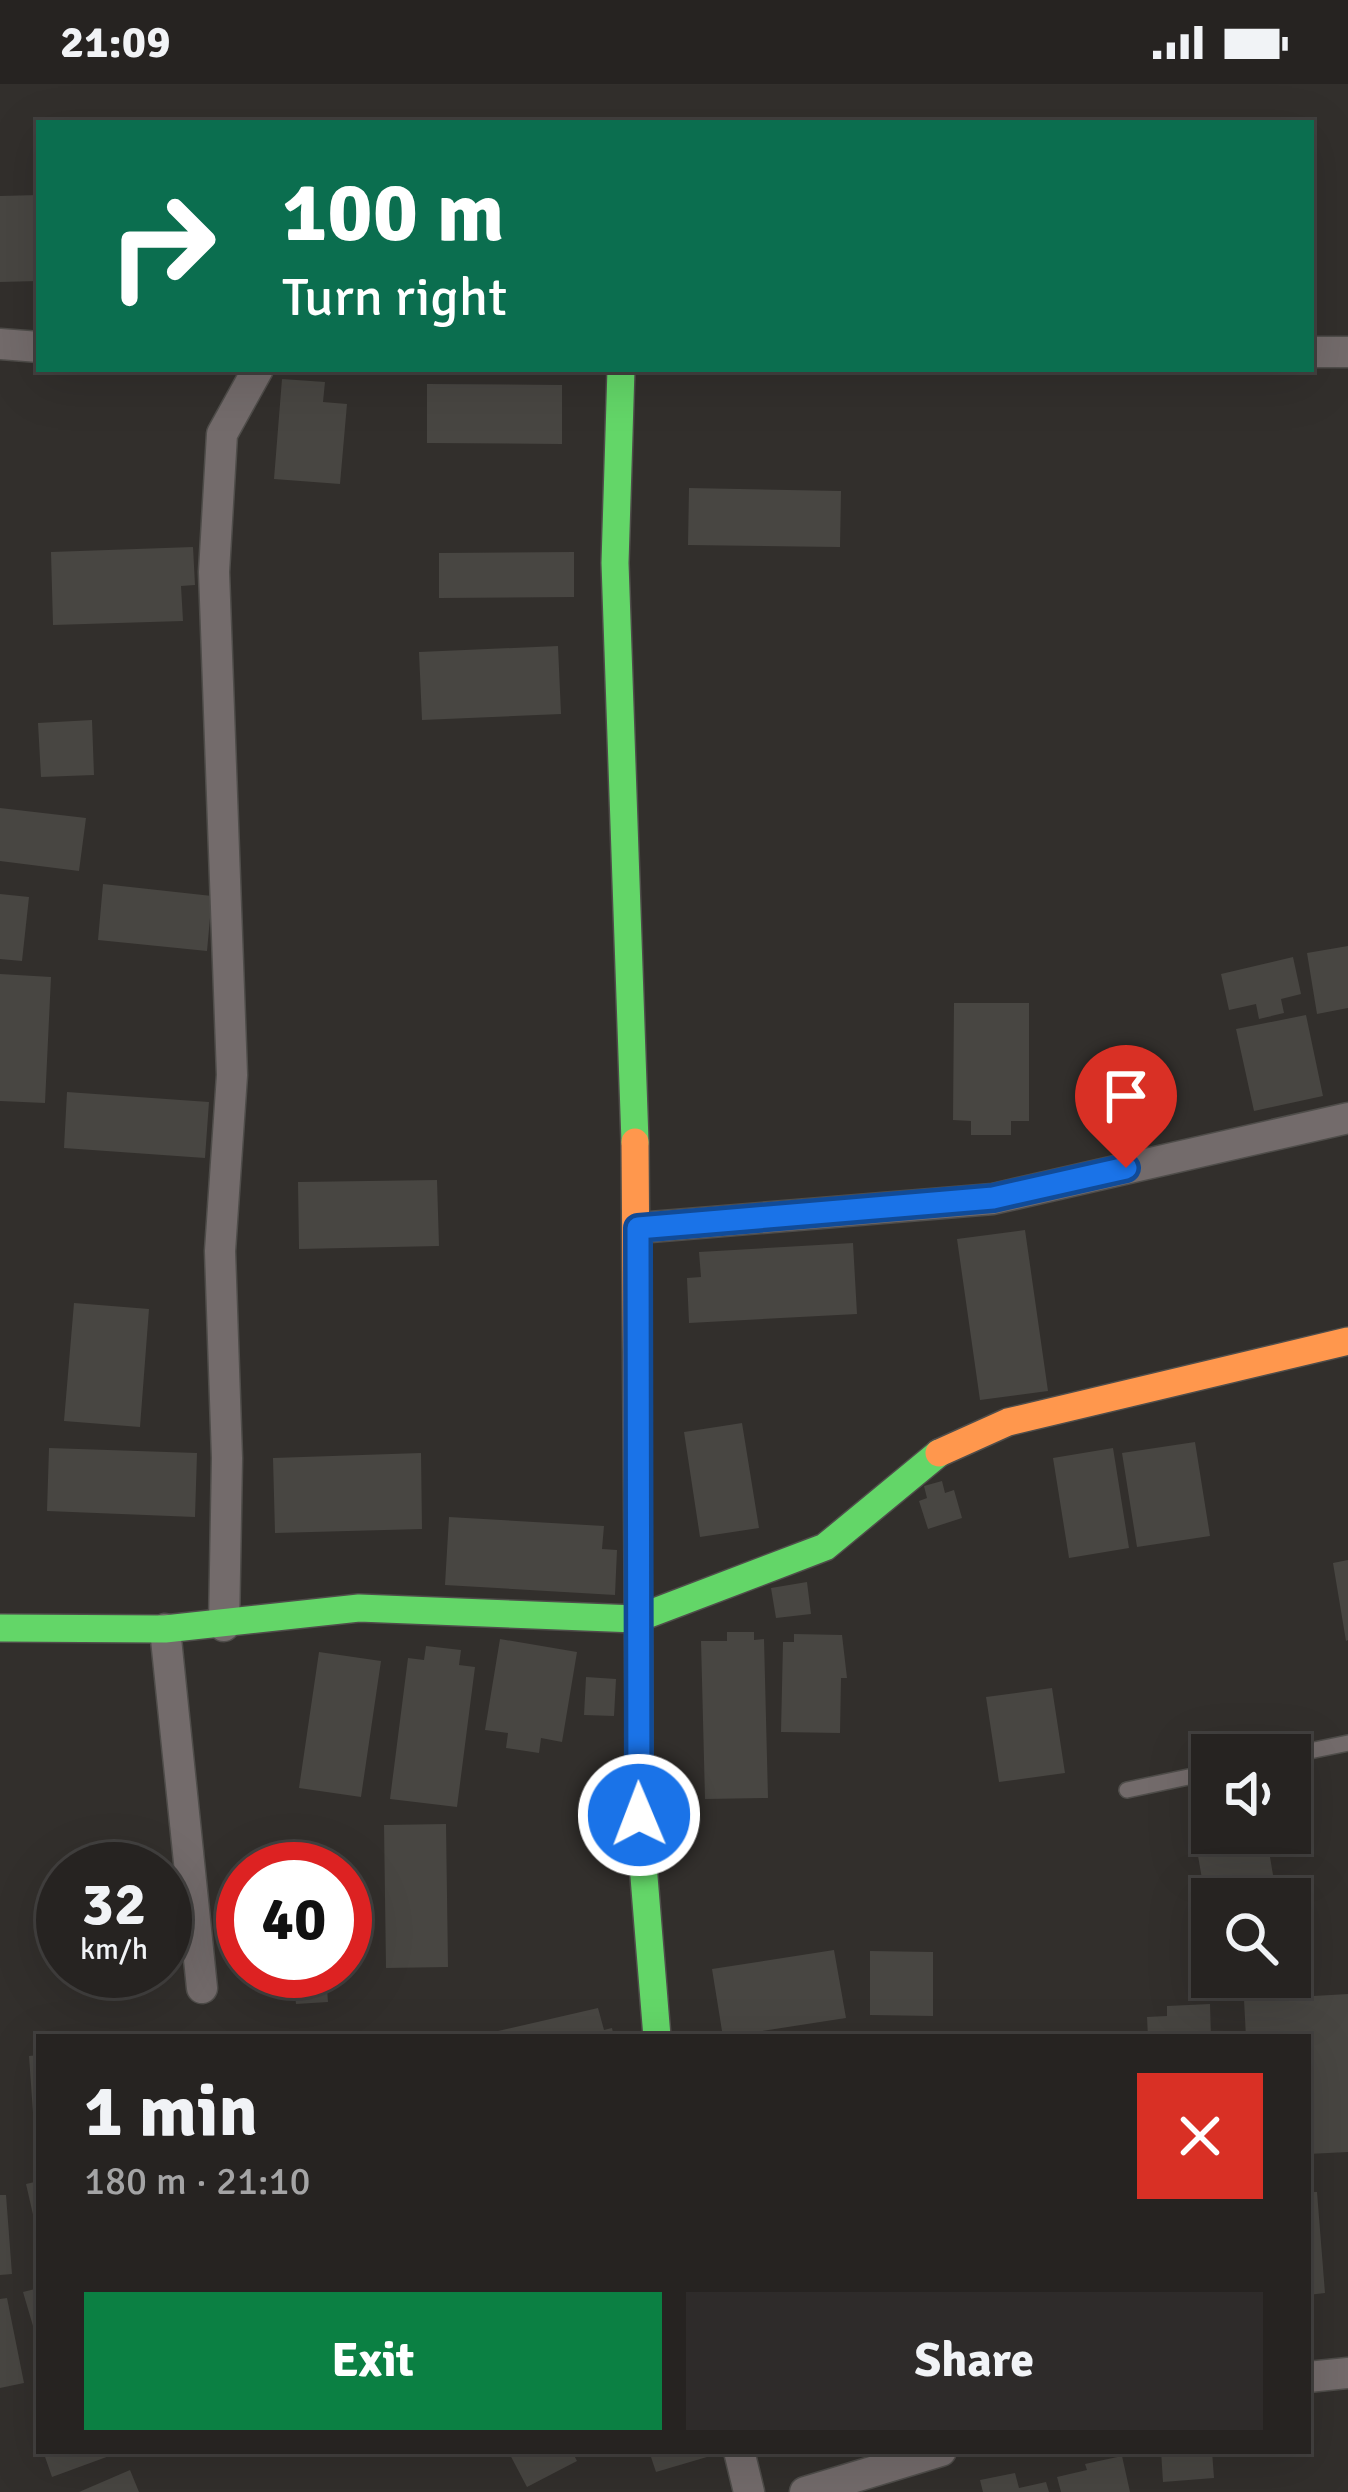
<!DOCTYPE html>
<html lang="en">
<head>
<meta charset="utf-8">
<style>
	body { margin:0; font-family:Signika,sans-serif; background:#2e2b2a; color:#f1f3f6; height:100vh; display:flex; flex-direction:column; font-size:45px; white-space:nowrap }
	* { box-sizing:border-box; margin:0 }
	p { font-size:39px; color:#a4a4a5 }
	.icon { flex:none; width:66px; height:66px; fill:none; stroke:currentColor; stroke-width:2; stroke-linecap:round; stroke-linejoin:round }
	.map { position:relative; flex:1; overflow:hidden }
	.sheet { position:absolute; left:36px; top:1950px; width:1275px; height:420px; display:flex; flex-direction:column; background:#262321; border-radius:0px; box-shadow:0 12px 48px #0002,0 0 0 3px #42403f }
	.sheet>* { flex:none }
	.banner { position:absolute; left:36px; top:36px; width:1278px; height:252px; border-radius:0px; box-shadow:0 12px 48px #0002,0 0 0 3px #42403f; background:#0b6e4f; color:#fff; overflow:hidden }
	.fabs { position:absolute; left:1191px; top:1650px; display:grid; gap:24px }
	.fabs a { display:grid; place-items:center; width:120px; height:120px; border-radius:0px; background:#262321; box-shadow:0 12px 48px #0002,0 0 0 3px #42403f; font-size:60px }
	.speed { position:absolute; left:36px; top:1758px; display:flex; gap:24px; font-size:60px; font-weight:700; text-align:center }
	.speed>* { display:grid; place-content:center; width:156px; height:156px; border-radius:50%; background:#262321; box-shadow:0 12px 48px #0002,0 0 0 3px #42403f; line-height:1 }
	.speed small { font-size:30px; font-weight:400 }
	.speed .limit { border:18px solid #d22; background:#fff; color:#111 }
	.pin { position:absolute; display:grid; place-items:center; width:102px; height:102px; color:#fff; margin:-123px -51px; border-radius:50% 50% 50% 0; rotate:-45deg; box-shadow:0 0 12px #0007 }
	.pin .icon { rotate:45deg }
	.me { position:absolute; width:132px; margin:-66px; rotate:359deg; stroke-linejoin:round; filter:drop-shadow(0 0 9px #0008) }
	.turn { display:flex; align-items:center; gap:42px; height:252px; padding:0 48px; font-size:54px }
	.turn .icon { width:156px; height:156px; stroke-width:2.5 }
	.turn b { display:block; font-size:84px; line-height:102px }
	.round { display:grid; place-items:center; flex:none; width:126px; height:126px; border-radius:0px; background:#2e2b2a }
	.overview { display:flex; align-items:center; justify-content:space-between; height:204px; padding:0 48px }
	h1 { font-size:72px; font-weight:700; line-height:90px }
	.button { display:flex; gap:24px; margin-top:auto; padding:24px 48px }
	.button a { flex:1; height:138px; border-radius:0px; background:#0b8043; color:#fff; font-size:48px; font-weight:700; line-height:138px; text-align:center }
	.button a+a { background:#2e2b2a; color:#f1f3f6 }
	.status { display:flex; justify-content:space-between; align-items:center; height:84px; padding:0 60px; background:#262321; direction:ltr }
	.status svg { height:33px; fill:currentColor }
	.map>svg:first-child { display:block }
</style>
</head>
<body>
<div class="status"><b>21:09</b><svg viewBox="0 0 49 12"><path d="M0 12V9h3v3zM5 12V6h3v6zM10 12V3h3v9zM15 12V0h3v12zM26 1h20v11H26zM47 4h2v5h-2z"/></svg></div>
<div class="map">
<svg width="1348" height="2408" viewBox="0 0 1348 2408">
	<rect width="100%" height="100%" fill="#322f2c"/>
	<path fill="#484642" d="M39,111V197L0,198V112Z
		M282,295L325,298L323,318L347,320L340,400L274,395Z
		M427,300L562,301V360L427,359Z
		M689,404L841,407L840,463L688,461Z
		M193,463L195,501L181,502L183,537L53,541L51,468Z
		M574,468V513L439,514V469Z
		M558,562L561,630L422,636L419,568Z
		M92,636L94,691L41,693L38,639Z
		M0,724L86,734L79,787L0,777Z
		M103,800L212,812L207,867L98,856Z
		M0,810L29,813L22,877L0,875Z
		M1348,862V924L1317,930L1307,869Z
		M1293,873L1301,910L1281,915L1284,929L1259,935L1256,920L1229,926L1221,890Z
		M0,890L51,893L45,1019L0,1017Z
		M954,919H1029V1037H1011V1051H971V1037L953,1036Z
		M1306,931L1323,1012L1254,1027L1236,945Z
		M67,1008L209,1018L205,1074L64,1064Z
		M437,1096L439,1162L299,1165L298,1098Z
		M1025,1146L1048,1307L980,1316L957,1155Z
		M853,1159L857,1230L689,1239L687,1194L701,1193L699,1168Z
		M74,1219L149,1225L140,1343L64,1337Z
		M742,1339L759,1444L700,1453L684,1348Z
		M1195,1358L1210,1452L1137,1463L1122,1369Z
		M49,1364L197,1369L195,1433L47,1427Z
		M1113,1364L1129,1464L1069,1474L1053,1374Z
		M421,1369L422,1445L275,1449L273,1374Z
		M942,1397L945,1409L954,1406L962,1434L928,1445L919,1417L927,1414L924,1402Z
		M449,1433L604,1442L602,1465L617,1466L615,1511L445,1501Z
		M1348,1476V1556L1346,1557L1333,1479Z
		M807,1498L811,1530L776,1534L771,1504Z
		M727,1548H754V1556L764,1555L768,1714L705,1715L701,1557H727Z
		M794,1550L842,1551L847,1594H841L840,1649L781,1648L783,1558H794Z
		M500,1555L577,1568L562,1658L541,1654L539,1669L506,1664L508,1649L485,1646Z
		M426,1562L461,1566L459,1581L475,1583L457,1723L390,1715L408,1574L424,1576Z
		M319,1568L381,1577L361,1713L299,1704Z
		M586,1593L616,1595L614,1632L584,1631Z
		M1052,1604L1065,1689L999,1698L986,1613Z
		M1212,1717V1749H1266L1277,1815H1212L1210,1840L1189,1721Z
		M446,1740L448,1883L386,1884L384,1741Z
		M147,1773L148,1785H91V1778Z
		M834,1866L846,1934L723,1953L712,1885Z
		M870,1867L933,1868V1932L870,1931Z
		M326,1892L328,1918L296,1920L293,1894Z
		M1348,1910V2068L1308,2070V1953H1246L1244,1916Z
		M1210,1920L1211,1953H1148L1147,1933L1167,1932V1922Z
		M598,1924L604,1946L612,1944L614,1953H472Z
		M39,1971V2043H34L29,1972Z
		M39,2097V2148H37L26,2100Z
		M1308,2108H1317L1325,2209L1308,2211Z
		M0,2111H6L12,2190L0,2191Z
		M39,2204V2259H38L23,2208Z
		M7,2214L24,2299L0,2304V2215Z
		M43,2367H110L112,2371L52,2393Z
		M508,2367H572L577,2377L527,2403Z
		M649,2367H724V2368L656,2388Z
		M1161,2367H1212L1214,2394L1163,2398Z
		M1122,2372L1130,2408H1061L1057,2393L1087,2386L1085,2380Z
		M130,2386L139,2408H79Z
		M1015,2389L1019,2404L1046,2398L1049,2408H983L980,2396Z"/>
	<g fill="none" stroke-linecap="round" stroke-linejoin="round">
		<g stroke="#4f4d4a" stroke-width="18">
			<path id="lane" d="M1290,1671L1348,1659
				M1127,1706L1212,1688"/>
		</g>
		<g stroke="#4f4d4a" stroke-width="33">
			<path id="street" d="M0,260L39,263
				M1311,268H1348
				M638,1144L993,1115L1348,1034
				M224,1542L227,1374L220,1167L232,991L214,488L222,350L258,285
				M165,1545L202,1904
				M1308,2293L1348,2289
				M739,2367L749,2408
				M805,2408L941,2367"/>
		</g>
		<g stroke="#4f4d4a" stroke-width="30">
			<path id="fast" d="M621,285L615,479L635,1058
				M0,1544L165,1545L359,1524L636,1535L825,1463L939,1369
				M639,1622V1731L657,1953"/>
		</g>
		<g stroke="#4f4d4a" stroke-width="30">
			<path id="slow" d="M635,1058L639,1622
				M939,1369L1008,1338L1348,1257"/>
		</g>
		<use href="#lane" stroke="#736b6b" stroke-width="15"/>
		<use href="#street" stroke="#736b6b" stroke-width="30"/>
		<use href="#fast" stroke="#63d668" stroke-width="27"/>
		<use href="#slow" stroke="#ff974d" stroke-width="27"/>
	</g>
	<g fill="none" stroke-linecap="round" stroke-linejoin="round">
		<g stroke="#114b97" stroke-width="30">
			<path id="route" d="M639,1731L638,1144L993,1114L1126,1084"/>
		</g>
		<use href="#route" stroke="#1a73e8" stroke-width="21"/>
	</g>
</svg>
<div class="fabs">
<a><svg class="icon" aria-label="sound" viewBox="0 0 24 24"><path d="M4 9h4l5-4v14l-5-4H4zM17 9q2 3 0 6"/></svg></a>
<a><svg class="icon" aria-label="search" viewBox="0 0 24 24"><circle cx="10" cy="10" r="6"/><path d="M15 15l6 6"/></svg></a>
</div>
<div class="speed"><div>32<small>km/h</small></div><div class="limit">40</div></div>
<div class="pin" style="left:1126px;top:1084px;background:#d93025"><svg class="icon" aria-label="arrive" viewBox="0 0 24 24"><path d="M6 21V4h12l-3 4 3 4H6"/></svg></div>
<svg class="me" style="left:639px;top:1731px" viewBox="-20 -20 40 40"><circle r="17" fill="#1a73e8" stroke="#fff" stroke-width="3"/><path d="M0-11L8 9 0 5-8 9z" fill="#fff"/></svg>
<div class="banner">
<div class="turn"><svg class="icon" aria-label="right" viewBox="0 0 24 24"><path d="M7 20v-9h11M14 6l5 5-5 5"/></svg><div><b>100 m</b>Turn right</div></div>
</div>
<section class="sheet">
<div class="overview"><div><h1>1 min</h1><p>180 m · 21:10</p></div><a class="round" style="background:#d93025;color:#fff"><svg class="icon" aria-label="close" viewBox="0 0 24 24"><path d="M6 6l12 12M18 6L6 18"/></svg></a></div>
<div class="button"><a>Exit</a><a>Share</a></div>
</section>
</div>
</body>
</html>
